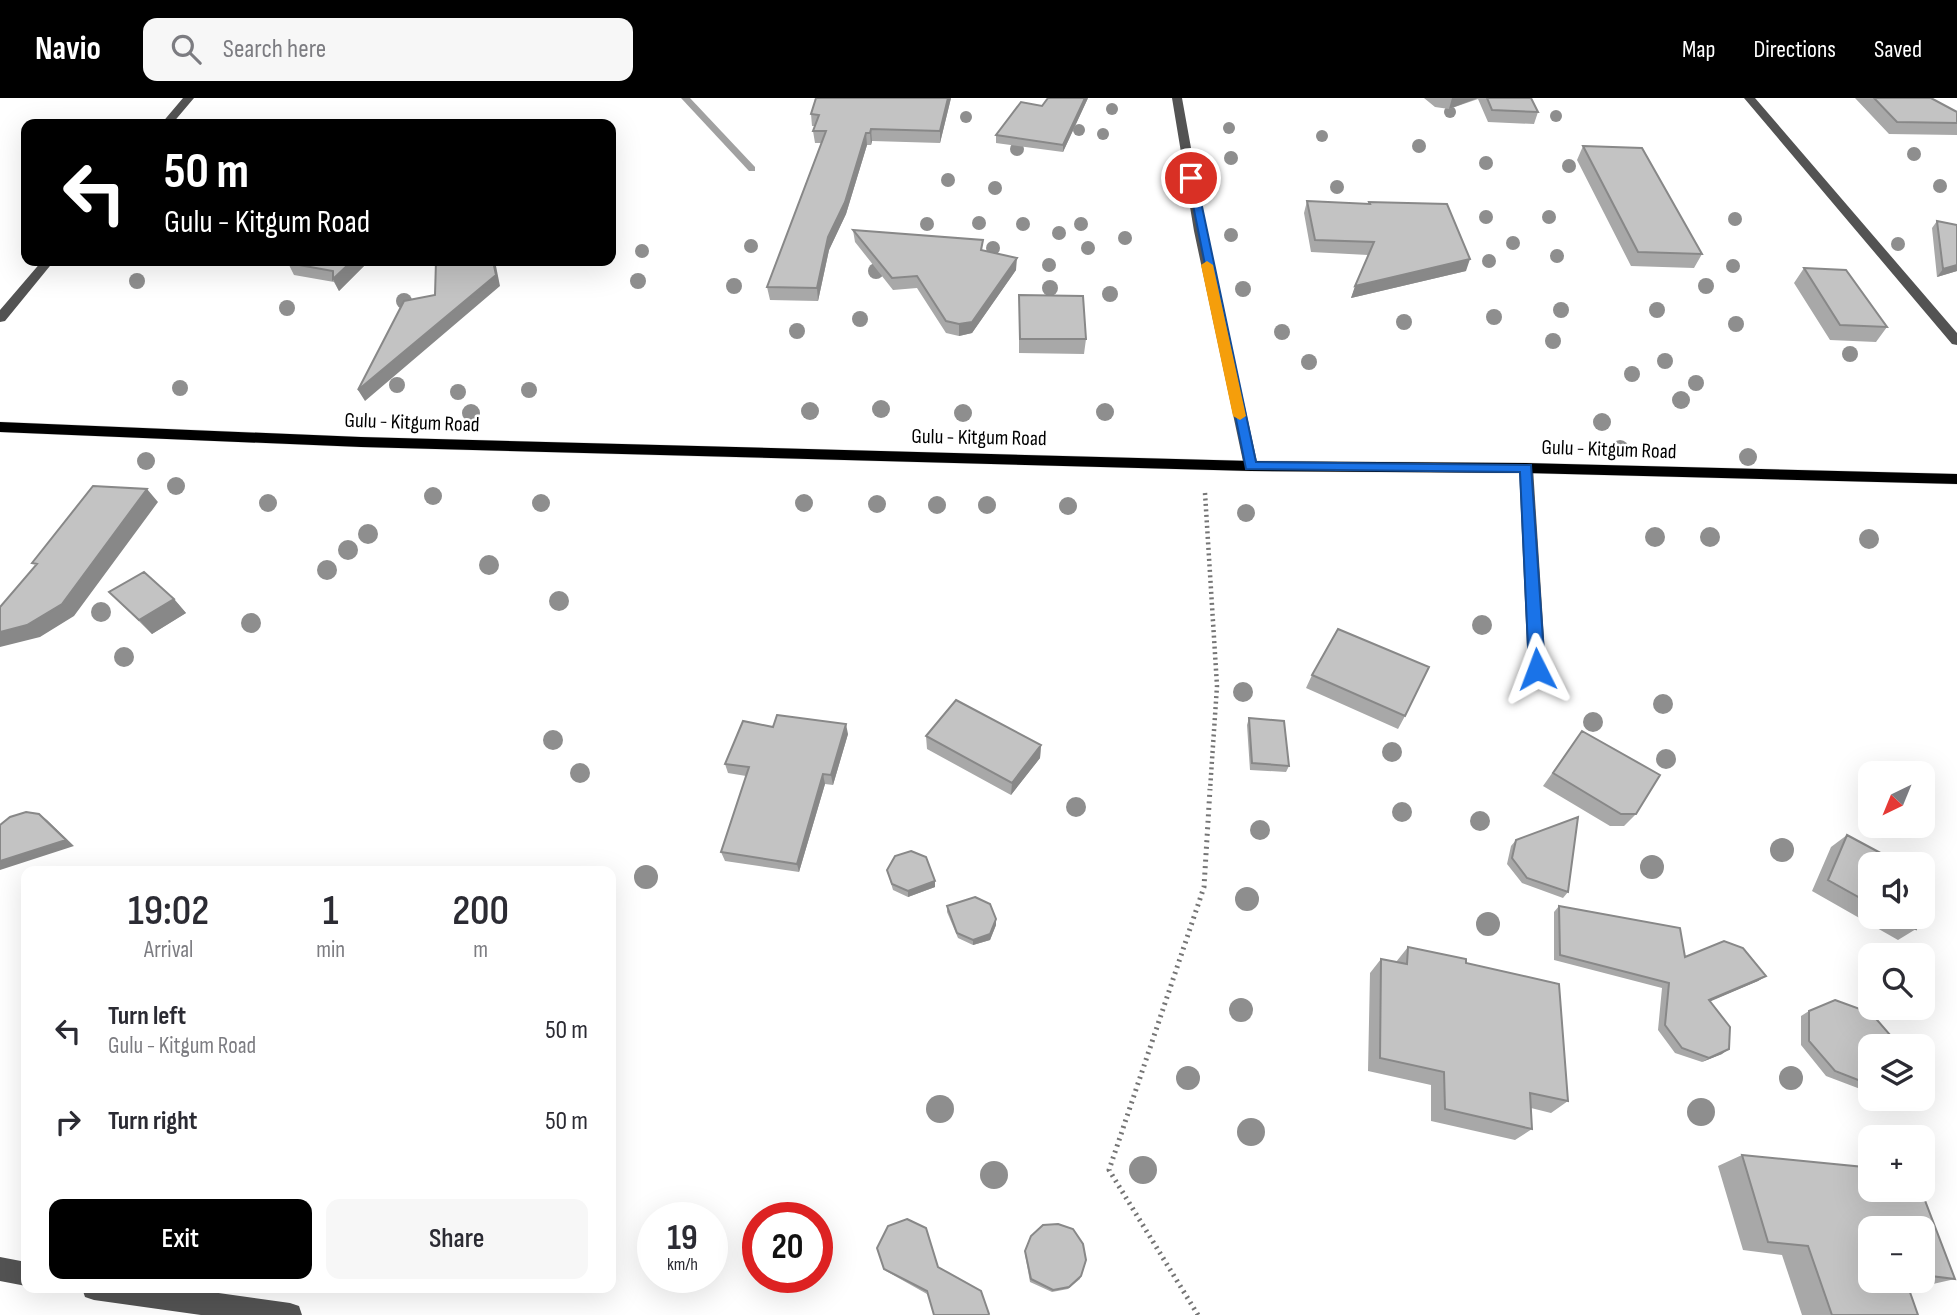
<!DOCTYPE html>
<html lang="en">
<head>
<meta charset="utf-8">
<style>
	body { margin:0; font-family:"Sofia Sans Condensed",sans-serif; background:#f7f7f7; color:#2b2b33; height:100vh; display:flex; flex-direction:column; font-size:26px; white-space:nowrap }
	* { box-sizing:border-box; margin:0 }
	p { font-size:23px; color:#7c7c81 }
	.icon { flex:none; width:38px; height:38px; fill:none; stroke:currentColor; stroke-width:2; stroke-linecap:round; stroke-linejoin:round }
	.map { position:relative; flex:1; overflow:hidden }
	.details { position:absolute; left:21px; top:768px; width:595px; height:427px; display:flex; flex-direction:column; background:#fff; border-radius:14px; box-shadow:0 7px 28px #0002 }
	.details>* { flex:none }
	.top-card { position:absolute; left:21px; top:21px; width:595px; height:147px; border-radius:14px; box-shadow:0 7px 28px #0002; background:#000; color:#fff; overflow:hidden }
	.needle { width:46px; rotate:223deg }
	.fabs { position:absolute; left:1858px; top:663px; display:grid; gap:14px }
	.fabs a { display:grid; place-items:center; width:77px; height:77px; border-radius:14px; background:#fff; box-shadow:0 7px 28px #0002; font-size:35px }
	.speed { position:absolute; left:637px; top:1104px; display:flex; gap:14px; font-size:35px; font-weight:700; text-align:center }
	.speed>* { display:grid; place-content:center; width:91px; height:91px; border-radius:50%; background:#fff; box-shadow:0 7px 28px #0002; line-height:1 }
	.speed small { font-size:18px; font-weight:400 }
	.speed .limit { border:10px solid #d22; background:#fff; color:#111 }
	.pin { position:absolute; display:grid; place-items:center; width:60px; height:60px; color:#fff; margin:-30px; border:4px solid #fff; border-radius:50%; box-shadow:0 2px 7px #0007 }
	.me { position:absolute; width:77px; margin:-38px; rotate:357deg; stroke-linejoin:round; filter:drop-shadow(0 0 5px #0008) }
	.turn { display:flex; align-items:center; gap:24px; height:147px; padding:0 28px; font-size:32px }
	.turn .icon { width:91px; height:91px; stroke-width:2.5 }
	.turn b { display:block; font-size:49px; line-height:60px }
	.eta { display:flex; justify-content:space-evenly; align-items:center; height:119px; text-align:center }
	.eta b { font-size:42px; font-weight:600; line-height:49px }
	.cta { display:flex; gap:14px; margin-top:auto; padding:14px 28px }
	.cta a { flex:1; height:80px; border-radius:14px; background:#000; color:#fff; font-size:28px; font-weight:600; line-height:80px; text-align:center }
	.cta a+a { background:#f7f7f7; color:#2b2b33 }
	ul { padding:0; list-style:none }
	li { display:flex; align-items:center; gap:21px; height:91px; padding:0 28px }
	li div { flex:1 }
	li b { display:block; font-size:26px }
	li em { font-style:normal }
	header { display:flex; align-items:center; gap:42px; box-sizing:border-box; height:98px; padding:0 35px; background:#000; color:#fff }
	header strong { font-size:33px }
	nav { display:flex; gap:38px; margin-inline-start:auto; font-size:24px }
	.search { width:490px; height:63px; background:#f7f7f7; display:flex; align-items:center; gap:18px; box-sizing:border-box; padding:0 24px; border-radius:14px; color:#7c7c81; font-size:26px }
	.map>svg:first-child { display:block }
</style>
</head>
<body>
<header>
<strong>Navio</strong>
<div class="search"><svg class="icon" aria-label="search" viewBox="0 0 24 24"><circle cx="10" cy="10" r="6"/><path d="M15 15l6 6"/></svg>Search here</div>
<nav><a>Map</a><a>Directions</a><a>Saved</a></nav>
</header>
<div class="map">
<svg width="1957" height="1217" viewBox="0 0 1957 1217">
	<rect width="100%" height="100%" fill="#fff"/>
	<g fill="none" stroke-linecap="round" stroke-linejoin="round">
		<path fill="#a1a1a1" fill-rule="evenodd" d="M681,0H690L755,69V73H749Z"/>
		<g stroke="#dbdbdb" stroke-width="1">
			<path id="major" d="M0,324L361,339L1251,363L1526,365L1957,376V386L1526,375L1251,373L361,349L0,334Z"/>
		</g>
		<path stroke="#757575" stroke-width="4.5" stroke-dasharray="2 3.5" stroke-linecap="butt" d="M1205,395L1217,588L1210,692"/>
		<path stroke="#757575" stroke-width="5" stroke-dasharray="2 4.5" stroke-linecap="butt" d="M1198,1217L1109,1072L1204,789L1210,691"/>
		<path fill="#535353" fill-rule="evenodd" d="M183,0H194L172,26H161Z
			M1172,0H1182L1206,133L1258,368L1251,373L1244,368L1194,133Z
			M1744,0H1755L1957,235V247L1952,246Z
			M42,163H54L5,223L0,224V212Z
			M1526,365L1533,370L1546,571L1543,576H1531L1528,571L1519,370Z
			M0,1159L26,1164V1188L0,1183Z
			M82,1190H183L290,1205L299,1208L302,1217H201L94,1202L85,1199Z"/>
		<use href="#major" fill="#000" fill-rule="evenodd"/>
	</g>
	<g fill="#8e8e8e">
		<circle cx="1112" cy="11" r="6"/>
		<circle cx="1450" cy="14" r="6"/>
		<circle cx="1556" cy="18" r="6"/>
		<circle cx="966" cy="19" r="6"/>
		<circle cx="1229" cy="30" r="6"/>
		<circle cx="1079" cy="32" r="6"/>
		<circle cx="1103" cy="36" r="6"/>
		<circle cx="1322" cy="38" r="6"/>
		<circle cx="1419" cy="48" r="7"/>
		<circle cx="1017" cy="51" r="7"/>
		<circle cx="1914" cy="56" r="7"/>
		<circle cx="1231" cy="60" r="7"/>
		<circle cx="1486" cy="65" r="7"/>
		<circle cx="1569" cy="68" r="7"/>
		<circle cx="948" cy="82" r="7"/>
		<circle cx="1940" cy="88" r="7"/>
		<circle cx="1337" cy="89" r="7"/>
		<circle cx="995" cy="90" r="7"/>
		<circle cx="1486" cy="119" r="7"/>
		<circle cx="1549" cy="119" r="7"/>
		<circle cx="1735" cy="121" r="7"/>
		<circle cx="979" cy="125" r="7"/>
		<circle cx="927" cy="126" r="7"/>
		<circle cx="1023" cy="126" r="7"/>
		<circle cx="1081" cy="126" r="7"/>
		<circle cx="1059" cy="135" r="7"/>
		<circle cx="1231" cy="137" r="7"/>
		<circle cx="1125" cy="140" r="7"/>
		<circle cx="1513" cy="145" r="7"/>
		<circle cx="1898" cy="146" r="7"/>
		<circle cx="751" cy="148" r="7"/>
		<circle cx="993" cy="150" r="7"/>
		<circle cx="1088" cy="150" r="7"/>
		<circle cx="642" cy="153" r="7"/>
		<circle cx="1557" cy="158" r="7"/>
		<circle cx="1489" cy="163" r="7"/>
		<circle cx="1049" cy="167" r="7"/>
		<circle cx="1733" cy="168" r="7"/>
		<circle cx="876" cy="173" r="8"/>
		<circle cx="137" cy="183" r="8"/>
		<circle cx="638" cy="183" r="8"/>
		<circle cx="734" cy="188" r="8"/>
		<circle cx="1706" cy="188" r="8"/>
		<circle cx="1050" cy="190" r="8"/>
		<circle cx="1243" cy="191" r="8"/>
		<circle cx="1110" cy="196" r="8"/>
		<circle cx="404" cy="203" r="8"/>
		<circle cx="287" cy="210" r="8"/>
		<circle cx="1561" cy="212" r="8"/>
		<circle cx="1657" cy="212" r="8"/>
		<circle cx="1494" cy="219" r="8"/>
		<circle cx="860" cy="221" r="8"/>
		<circle cx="1404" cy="224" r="8"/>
		<circle cx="1736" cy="226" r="8"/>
		<circle cx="797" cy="233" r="8"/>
		<circle cx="1282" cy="234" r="8"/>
		<circle cx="1553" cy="243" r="8"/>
		<circle cx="1850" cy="256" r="8"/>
		<circle cx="1665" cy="263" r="8"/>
		<circle cx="1309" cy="264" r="8"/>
		<circle cx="1632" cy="276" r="8"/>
		<circle cx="1696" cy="285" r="8"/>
		<circle cx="397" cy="287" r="8"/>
		<circle cx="180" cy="290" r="8"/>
		<circle cx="529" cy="292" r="8"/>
		<circle cx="458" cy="294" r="8"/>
		<circle cx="1681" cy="302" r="9"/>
		<circle cx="881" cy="311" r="9"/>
		<circle cx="810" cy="313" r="9"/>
		<circle cx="1105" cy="314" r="9"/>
		<circle cx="471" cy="315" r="9"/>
		<circle cx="963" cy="315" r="9"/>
		<circle cx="1602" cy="324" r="9"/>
		<circle cx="1620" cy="351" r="9"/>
		<circle cx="1748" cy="359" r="9"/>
		<circle cx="146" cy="363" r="9"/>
		<circle cx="176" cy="388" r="9"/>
		<circle cx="433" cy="398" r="9"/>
		<circle cx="268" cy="405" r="9"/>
		<circle cx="541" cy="405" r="9"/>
		<circle cx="804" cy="405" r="9"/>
		<circle cx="877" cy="406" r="9"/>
		<circle cx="937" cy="407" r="9"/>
		<circle cx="987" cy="407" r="9"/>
		<circle cx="1068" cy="408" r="9"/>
		<circle cx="1246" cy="415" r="9"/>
		<circle cx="368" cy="436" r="10"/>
		<circle cx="1655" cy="439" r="10"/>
		<circle cx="1710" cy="439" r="10"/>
		<circle cx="1869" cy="441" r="10"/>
		<circle cx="348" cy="452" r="10"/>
		<circle cx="489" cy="467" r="10"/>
		<circle cx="327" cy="472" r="10"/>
		<circle cx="559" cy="503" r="10"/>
		<circle cx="101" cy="514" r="10"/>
		<circle cx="251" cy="525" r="10"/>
		<circle cx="1482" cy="527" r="10"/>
		<circle cx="124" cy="559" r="10"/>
		<circle cx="1243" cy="594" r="10"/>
		<circle cx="1663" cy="606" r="10"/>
		<circle cx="1593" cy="624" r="10"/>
		<circle cx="553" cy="642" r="10"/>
		<circle cx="1392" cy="654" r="10"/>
		<circle cx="1666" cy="661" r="10"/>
		<circle cx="580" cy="675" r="10"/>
		<circle cx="1076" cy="709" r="10"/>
		<circle cx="1402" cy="714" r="10"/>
		<circle cx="1480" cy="723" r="10"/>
		<circle cx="1260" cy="732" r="10"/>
		<circle cx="1782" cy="752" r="12"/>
		<circle cx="1652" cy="769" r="12"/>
		<circle cx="646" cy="779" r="12"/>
		<circle cx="1247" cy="801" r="12"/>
		<circle cx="1488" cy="826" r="12"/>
		<circle cx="1241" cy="912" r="12"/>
		<circle cx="1188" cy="980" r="12"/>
		<circle cx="1791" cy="980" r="12"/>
		<circle cx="940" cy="1011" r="14"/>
		<circle cx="1701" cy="1014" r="14"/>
		<circle cx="1251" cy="1034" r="14"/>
		<circle cx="1143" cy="1072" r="14"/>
		<circle cx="994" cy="1077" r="14"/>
	</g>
	<path fill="#a8a8a8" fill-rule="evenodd" d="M816,0H951L940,45L872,43L871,47H867L846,116L829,152L818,203L770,202L767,189L821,45H815L813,33L815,28H812L811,16Z
		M1088,0L1063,54L996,45V37Z
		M1424,0H1531L1538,14L1534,26L1488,24L1478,1L1449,11L1435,9Z
		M1855,0H1931L1957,14V37L1889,36Z
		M1583,48L1702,156L1694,170L1631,168L1577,62Z
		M1307,103L1369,106V104L1466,173L1351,200L1368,157L1311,154L1304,115Z
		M1937,123L1957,127V173L1937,179L1932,130Z
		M853,132L983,152L1016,172L972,235L959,238L946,235L917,190L893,192L855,144Z
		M369,163L339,193L334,184L294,177L288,165Z
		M1804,170L1887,229L1876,244L1830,242L1794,185Z
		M1019,197L1086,241L1084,256L1019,255Z
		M109,494L174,501L186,515L152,536Z
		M1312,577L1405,618L1398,631L1306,590Z
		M1249,620L1289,668L1286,674L1250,672L1247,627Z
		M773,629L848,636L833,687L825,686L799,774L725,763L721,754L746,678L728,675L725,666Z
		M1582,633L1636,716L1624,728H1610L1543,688Z
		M926,638L1041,647L1040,660L1011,697L927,651Z
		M1847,737L1871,766V819H1920L1916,831L1898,842L1812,793L1831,749Z
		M1516,742L1568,794L1563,800L1522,785L1507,766L1511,748Z
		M887,772L935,789L908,799L893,792Z
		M947,808L996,827L990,842L973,847L958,840L947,814Z
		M1559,808L1685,859L1766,878L1758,883L1710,903L1722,956L1702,964L1675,955L1658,932L1662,890L1554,862V814Z
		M1408,849L1466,865L1568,1003L1551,1015L1531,1010L1532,1031L1515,1042L1431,1023V987L1368,973L1370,875L1381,861L1396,864Z
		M1809,913L1871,948V989L1863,992L1826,978L1801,947V918Z
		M1742,1057L1864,1069L1871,1087V1092H1872L1873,1095L1924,1100L1955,1181L1924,1188L1907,1186L1918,1217H1802L1782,1157L1743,1152L1718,1068ZM1871,1130H1923V1183H1871Z
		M907,1121L927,1196L886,1173L877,1150Z
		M1025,1153L1081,1178L1080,1181L1068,1191L1052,1194L1030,1184L1025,1156Z"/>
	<path fill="#888" d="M948,0H951L940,45V33Z
		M1085,0H1088L1063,54V47Z
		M1452,0H1478L1449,11Z
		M871,31L872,43L871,47L870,35Z
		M866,35L867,47L846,116L829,152L818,203L817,190L828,139Z
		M1017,160L1016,172L972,235L959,238V226Z
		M1470,161L1466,173L1351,200L1355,188Z
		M352,163H369L339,193L333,181Z
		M493,163H495L500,188L365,303L358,292Z
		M1957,167V173L1937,179L1943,171Z
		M147,391L158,404L74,518L40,539L0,549V534Z
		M174,501L186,515L152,536L139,522Z
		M846,626L848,636L833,687L831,677Z
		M1041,647L1040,660L1011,697L1012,685Z
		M823,676L825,686L799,774L797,766Z
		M39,716L47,722L74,748L0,772V763Z
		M935,783V789L908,799V793Z
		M996,821V827L990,842L973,847V842Z
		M1766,878L1758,883L1702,907L1709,902Z
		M1729,951L1722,956L1702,964L1709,960Z"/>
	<path fill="#c3c3c3" stroke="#888" stroke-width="2" d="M816,0H948L940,33L871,31L870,35H866L845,104L828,139L817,190L767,189L826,33H813L819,17L811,16Z
		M1048,0H1085L1063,47L996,37L1021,4L1042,8Z
		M1487,0H1531L1538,14L1492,12Z
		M1874,0H1931L1957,14V25L1897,24Z
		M1583,48L1642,50L1702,156L1638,154Z
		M1307,103L1370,106L1369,104L1447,106L1470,161L1355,188L1374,144L1315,142Z
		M1937,123L1957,127V167L1943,171Z
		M853,132L983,142L981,152L1017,160L972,224L959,226L946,223L917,178L892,180Z
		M290,163H352L333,181V173L288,165Z
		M436,163H493L496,177L358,292L404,203L435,197Z
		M1804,170L1846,172L1887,229L1840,227Z
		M1019,197L1083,198L1086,241H1020Z
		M93,388L147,391L62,506L27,527L0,534V509L37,466L32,465Z
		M144,474L174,501L139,522L109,494Z
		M1338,531L1429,569L1405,618L1312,577Z
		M956,602L1041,647L1012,685L926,638Z
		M777,617L846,626L831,677L823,676L797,766L721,754L749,669L725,666L743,623L773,629Z
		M1249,620L1284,623L1289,668L1252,665Z
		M1582,633L1660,677L1636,716H1621L1553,675Z
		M26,714L39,716L66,742L0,763V727L10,719Z
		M1578,719L1568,794L1527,780L1512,760L1516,742Z
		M1847,737L1901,766H1871V806L1828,782Z
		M911,753L926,759L935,783L908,793L892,786L887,772L895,758Z
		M1923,779L1933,784L1923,811Z
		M975,799L990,806L996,821L990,836L973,842L957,835L947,808Z
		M1559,808L1680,830L1685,859L1724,843L1743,850L1766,878L1709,902L1730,929L1729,951L1709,960L1682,950L1665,927L1669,885L1560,857Z
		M1894,819H1920L1916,831Z
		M1408,849L1466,861V865L1559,886L1568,1003L1530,995L1532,1031L1445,1011L1444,974L1380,960L1381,861L1407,866Z
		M1835,902L1871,915L1898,946V948H1871V987L1835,973L1809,943V913Z
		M1742,1057L1864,1069L1871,1087V1092H1872L1873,1095L1924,1100L1955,1181L1923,1177V1130H1871V1183H1906L1918,1217H1832L1808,1148L1768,1144Z
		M907,1121L926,1130L938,1169L981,1193L989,1216L988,1217H934L927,1193L884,1171L877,1150L888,1128Z
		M1058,1126L1073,1131L1083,1146L1086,1162L1081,1178L1069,1189L1053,1192L1031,1181L1025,1153L1031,1138L1043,1127Z"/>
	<path fill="#1a73e8" stroke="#114b97" stroke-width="2" d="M1187,77L1196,80L1256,364L1531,367L1545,571L1543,576H1532L1529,571L1520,374L1246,371Z"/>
	<path fill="#f59e0b" d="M1207,163L1213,167L1246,318L1240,322L1233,318L1201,167Z"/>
	<g text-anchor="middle" stroke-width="5" stroke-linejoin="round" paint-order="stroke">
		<g font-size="21" fill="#000" stroke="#fff">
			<text transform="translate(412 324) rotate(2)" y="7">Gulu - Kitgum Road</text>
			<text transform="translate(979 339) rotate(1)" y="7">Gulu - Kitgum Road</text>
			<text transform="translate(1609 351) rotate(2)" y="7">Gulu - Kitgum Road</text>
		</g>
	</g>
</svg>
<div class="fabs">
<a><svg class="needle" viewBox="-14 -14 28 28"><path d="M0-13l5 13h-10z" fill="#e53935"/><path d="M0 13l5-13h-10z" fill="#7c7c81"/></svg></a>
<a><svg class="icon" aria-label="sound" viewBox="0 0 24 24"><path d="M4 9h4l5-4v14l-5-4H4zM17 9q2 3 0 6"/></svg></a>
<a><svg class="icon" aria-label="search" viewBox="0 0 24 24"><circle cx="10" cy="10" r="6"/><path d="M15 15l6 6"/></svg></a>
<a><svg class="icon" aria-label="layers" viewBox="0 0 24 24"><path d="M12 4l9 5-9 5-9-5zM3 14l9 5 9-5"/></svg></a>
<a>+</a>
<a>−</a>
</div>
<div class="speed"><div>19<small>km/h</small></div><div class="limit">20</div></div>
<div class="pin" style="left:1191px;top:80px;background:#d93025"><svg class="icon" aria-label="arrive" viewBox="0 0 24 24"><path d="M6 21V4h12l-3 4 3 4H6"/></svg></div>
<svg class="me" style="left:1537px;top:571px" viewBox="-20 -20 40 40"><path d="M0-17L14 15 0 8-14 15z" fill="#1a73e8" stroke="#fff" stroke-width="4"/></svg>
<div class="top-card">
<div class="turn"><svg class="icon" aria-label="left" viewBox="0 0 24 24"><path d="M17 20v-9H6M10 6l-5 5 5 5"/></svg><div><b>50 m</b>Gulu - Kitgum Road</div></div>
</div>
<section class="details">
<div class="eta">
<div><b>19:02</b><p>Arrival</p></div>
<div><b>1</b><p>min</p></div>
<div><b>200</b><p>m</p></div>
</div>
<ul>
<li><svg class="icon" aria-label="left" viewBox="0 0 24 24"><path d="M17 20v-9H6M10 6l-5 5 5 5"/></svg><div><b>Turn left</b><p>Gulu - Kitgum Road</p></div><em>50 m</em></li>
<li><svg class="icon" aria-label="right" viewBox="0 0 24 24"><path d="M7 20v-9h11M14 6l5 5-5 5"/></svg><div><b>Turn right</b></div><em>50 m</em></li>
</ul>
<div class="cta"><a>Exit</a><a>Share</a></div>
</section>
</div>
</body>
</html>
